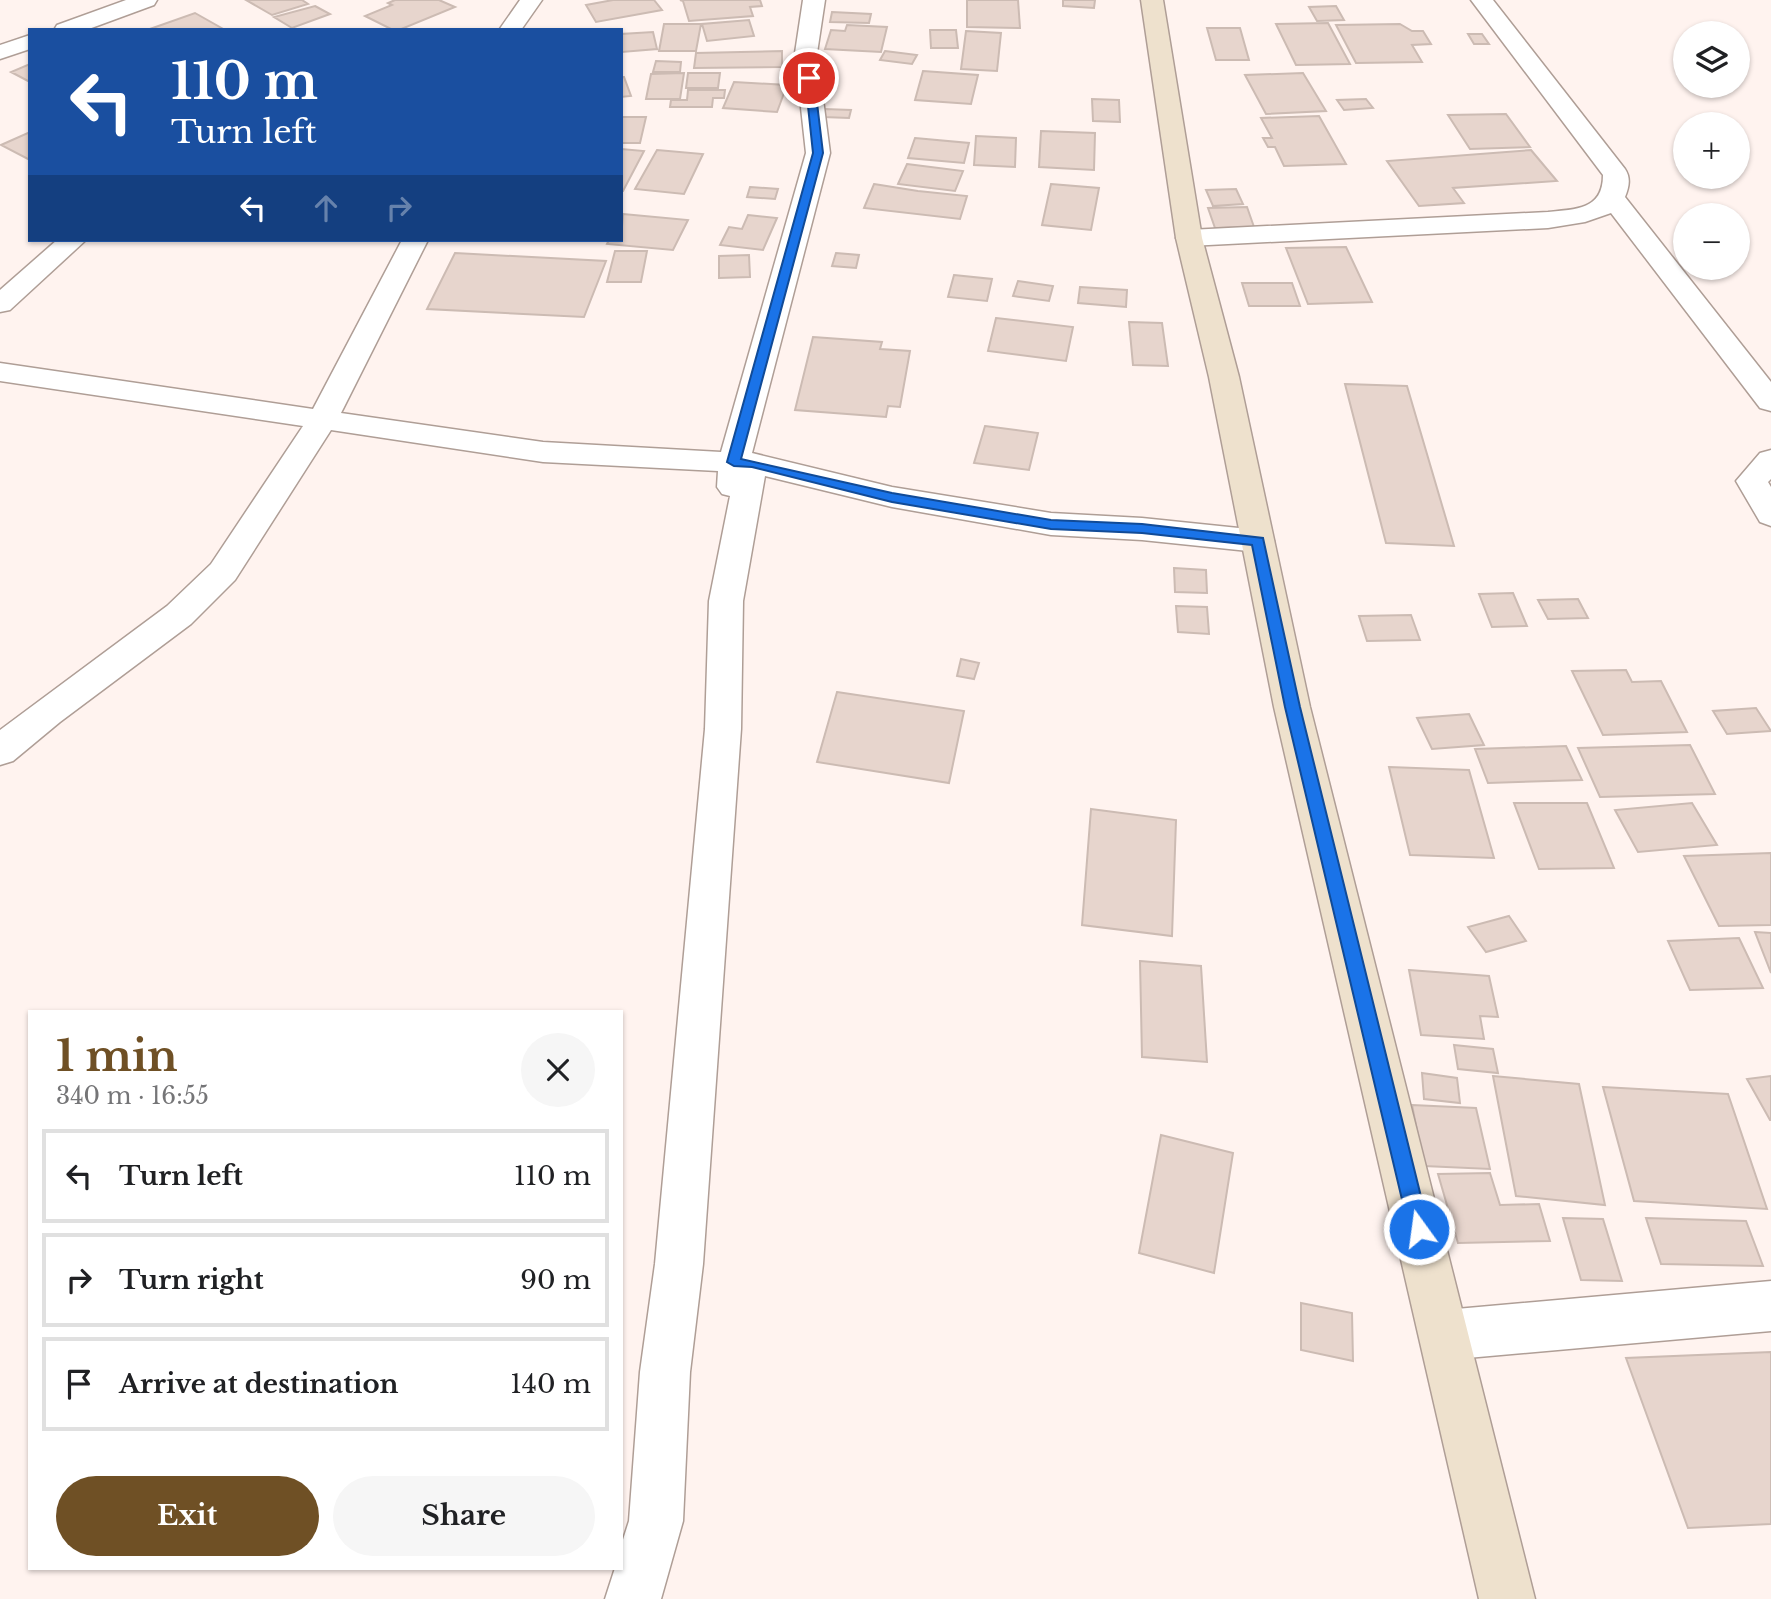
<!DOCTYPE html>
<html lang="en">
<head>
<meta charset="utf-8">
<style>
	body { margin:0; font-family:"Libre Baskerville",serif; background:#f6f6f6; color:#202124; height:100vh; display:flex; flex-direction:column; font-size:26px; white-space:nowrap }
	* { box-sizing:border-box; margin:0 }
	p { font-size:23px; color:#757577 }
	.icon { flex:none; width:38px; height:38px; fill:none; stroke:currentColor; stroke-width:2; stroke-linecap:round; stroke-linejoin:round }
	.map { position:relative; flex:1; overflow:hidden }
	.sheet { position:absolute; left:28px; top:1010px; width:595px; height:560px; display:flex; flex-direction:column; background:#fff; border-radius:0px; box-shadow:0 2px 5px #0004 }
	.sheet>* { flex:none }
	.guide { position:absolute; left:28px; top:28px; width:595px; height:214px; border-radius:0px; box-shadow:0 2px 5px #0004; background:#1a4fa0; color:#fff; overflow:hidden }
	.fabs { position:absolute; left:1673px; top:21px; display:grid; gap:14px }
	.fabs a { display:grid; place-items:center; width:77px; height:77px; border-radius:50%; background:#fff; box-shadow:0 2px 5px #0004; font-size:35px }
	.pin { position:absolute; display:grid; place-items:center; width:60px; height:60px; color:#fff; margin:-30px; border:4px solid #fff; border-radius:50%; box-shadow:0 2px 7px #0007 }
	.me { position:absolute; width:77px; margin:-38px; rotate:346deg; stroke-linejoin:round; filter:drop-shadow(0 0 5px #0008) }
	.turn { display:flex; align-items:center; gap:24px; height:147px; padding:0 28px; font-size:32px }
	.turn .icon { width:91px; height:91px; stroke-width:2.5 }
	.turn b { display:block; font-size:49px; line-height:60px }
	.lanes { display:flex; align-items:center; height:66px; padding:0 28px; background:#0003; justify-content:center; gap:35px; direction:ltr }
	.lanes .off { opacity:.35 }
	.round { display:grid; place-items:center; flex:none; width:74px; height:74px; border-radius:37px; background:#f6f6f6 }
	.summary { display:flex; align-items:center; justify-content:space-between; height:119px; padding:0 28px }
	h1 { font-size:42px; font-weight:700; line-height:52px; color:#6f5025 }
	.button { display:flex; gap:14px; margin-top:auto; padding:14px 28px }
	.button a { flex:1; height:80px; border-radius:42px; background:#6f5025; color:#fff; font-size:28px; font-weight:700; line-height:80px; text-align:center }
	.button a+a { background:#f6f6f6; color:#202124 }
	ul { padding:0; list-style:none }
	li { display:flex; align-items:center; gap:21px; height:94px; margin:0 14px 10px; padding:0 14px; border:4px solid #e0e0e0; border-radius:0px }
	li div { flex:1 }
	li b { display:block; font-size:26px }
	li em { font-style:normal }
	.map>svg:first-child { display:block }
</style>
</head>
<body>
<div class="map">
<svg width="1771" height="1599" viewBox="0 0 1771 1599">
	<rect width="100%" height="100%" fill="#fff3ef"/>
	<path fill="#e7d5cd" stroke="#ccbbb3" stroke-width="2" d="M246,0H302L308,4L272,15Z
		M395,0H439L455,7L399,30H393L365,16L392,5L388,3Z
		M613,0H654L662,10L596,22L586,5Z
		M680,0H760L762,6L750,7L753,16L689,21L683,1Z
		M967,0H1018L1020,28L967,27Z
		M1063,0H1095L1094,8L1063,6Z
		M315,6L330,14L292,28L274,17Z
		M1336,6L1344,20L1317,21L1309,7Z
		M832,12L871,14L869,23L830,22Z
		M195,13L225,30H147Z
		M749,20L754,36L707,41L702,24Z
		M1328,23L1350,64L1296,65L1276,24Z
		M664,24H701L696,51H659Z
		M1400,24L1412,31H1423L1431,44L1412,45L1422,62L1356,63L1336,25Z
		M847,25L887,27L881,52L825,49L831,30L845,31Z
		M1207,28H1240L1249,60H1216Z
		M930,30H956L958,48H931Z
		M966,31L1001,33L997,71L961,69Z
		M653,32L657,49L622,52L621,34Z
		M1468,34H1482L1489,44H1474Z
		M782,51V67L694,68L696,53Z
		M885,51L917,55L912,64L880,60Z
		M656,61L681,62L680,72H653Z
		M30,64V82L11,72Z
		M923,71L978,75L971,104L915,100Z
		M684,73L680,99H646L651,74Z
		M688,73H720L718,88H686Z
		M1303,73L1326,111L1266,114L1245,75Z
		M621,77H624L631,96L621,97Z
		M734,82L787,85L777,112L723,108Z
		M688,90H725L724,98H713L712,107H670L671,100H687Z
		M1092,99L1119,100L1120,122L1093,121Z
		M1366,99L1373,108L1344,110L1337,100Z
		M824,109L851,110L849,118L823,117Z
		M1506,114L1530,147L1470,149L1448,115Z
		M1319,116L1346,164L1284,166L1275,147H1268L1263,138H1272L1261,118Z
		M621,117H646L640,143H621Z
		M1041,131L1095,133L1094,170L1039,167Z
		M30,132V160L1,145Z
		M976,136L1016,138L1015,167L974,165Z
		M915,138L969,143L964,163L908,158Z
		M621,149L644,151L623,191H621Z
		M657,150L703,154L684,194L635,189Z
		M1531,150L1557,181L1453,188L1464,203L1419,206L1387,161Z
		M907,164L963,171L955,191L898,184Z
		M874,184L918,191L967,196L960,219L864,208Z
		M1051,184L1099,188L1091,230L1042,225Z
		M750,187L778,189L775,199L747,197Z
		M1236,189L1243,204L1213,206L1206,190Z
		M1247,207L1254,227L1215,228L1208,208Z
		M623,214L688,220L673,250L607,244L609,240H621Z
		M748,215L777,218L763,250L720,245L729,227L742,229Z
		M1346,247L1372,302L1308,304L1286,248Z
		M615,251H647L641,282H607Z
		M455,253L606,261L584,317L427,309Z
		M836,253L859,255L856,268L832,266Z
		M749,255L750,277L719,278V256Z
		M954,275L992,279L987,301L948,297Z
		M1018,281L1053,286L1049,301L1013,296Z
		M1242,283H1292L1300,306H1249Z
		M1080,287L1127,290L1126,307L1078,303Z
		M996,318L1073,327L1066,361L988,351Z
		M1129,322L1162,323L1168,366L1133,365Z
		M813,337L882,342L880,349L910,351L900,407L888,406L886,417L795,410Z
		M1345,384L1407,386L1454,546L1386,543Z
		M985,426L1038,433L1029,470L974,463Z
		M1174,568L1206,570L1207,593L1175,592Z
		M1513,593L1527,626L1492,627L1479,594Z
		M1578,599L1588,618L1548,619L1538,600Z
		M1176,606L1207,607L1209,634L1178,632Z
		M1411,615L1420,640L1367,641L1359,616Z
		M961,659L979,663L974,679L957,676Z
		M1626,670L1632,682L1661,681L1687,732L1603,735L1572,671Z
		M837,692L964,711L949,783L817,762Z
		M1756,708L1771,731L1727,734L1713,711Z
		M1469,714L1484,745L1432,749L1417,718Z
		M1690,745L1715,794L1600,797L1578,748Z
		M1566,746L1582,780L1488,783L1475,749Z
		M1389,767L1469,770L1494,858L1410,855Z
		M1514,803H1587L1614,868L1539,869Z
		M1692,803L1717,845L1638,852L1615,810Z
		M1091,809L1176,820L1172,936L1082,925Z
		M1771,853V925L1719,926L1684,856Z
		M1509,916L1526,941L1486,952L1468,927Z
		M1755,932L1771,933V973Z
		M1739,938L1763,988L1690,990L1668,941Z
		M1140,961L1201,966L1207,1062L1142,1057Z
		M1409,970L1489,976L1498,1017L1480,1016L1484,1039L1421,1035Z
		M1454,1045L1493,1049L1498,1073L1458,1069Z
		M1422,1073L1457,1078L1460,1103L1424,1099Z
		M1493,1076L1579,1084L1605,1205L1516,1196Z
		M1771,1076V1120H1770L1747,1079Z
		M1603,1087L1728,1094L1767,1209L1634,1201Z
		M1412,1105L1476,1108L1490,1169L1424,1166Z
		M1161,1135L1233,1153L1214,1273L1139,1253Z
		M1490,1173L1500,1205L1539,1204L1550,1241L1458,1243L1438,1174Z
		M1563,1218L1603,1219L1622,1281L1581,1280Z
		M1646,1218L1746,1221L1763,1266L1661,1264Z
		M1301,1303L1352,1313L1353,1361L1301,1350Z
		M1771,1352V1524L1688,1528L1626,1358Z"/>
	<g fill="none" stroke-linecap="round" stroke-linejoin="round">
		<g stroke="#af9e96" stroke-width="3">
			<path id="street" d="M126,0H157L154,5L86,30H54L57,25Z
				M520,0H542L521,30H499Z
				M803,0H825L817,53L830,153L752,453L892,487L1051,513L1142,518L1258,530L1270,533L1274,541L1270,549L1258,552L1142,540L1051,535L892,507L765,476L743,601L741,729L703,1264L690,1372L683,1521L661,1599H605L615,1568H621V1546L629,1521L640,1372L655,1264L705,729L709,601L730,496L722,494L717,487L718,471L543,462L331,430L235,580L191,624L60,722L13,761L0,765V730L167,606L211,564L303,426L0,381V363L313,409L402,240H428L341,413L543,442L721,452L806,153L795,53Z
				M1471,0H1493L1625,169C1631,178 1629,187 1625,197L1771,382V411L1760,408L1611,213L1585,222L1548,228L1189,246L1180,244L1176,238L1180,232L1189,230L1548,212C1576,209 1603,210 1603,175Z
				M30,35V49L0,59V45Z
				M57,240H86L10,310L0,312V290Z
				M1771,450V479L1768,482L1771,487V526L1760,522L1736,481L1760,453Z
				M1771,1281V1331L1445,1360L1427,1353L1420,1335L1427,1317L1445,1310Z"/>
		</g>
		<g stroke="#af9e96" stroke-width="3">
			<path id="secondary" d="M1141,0H1163L1202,238L1239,377L1310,707L1535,1599H1479L1274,707L1209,377L1176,238Z"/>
		</g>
		<use href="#street" fill="#fff" fill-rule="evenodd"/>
		<use href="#secondary" fill="#eee1cd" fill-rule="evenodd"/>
	</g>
	<path fill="#1a73e8" stroke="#114b97" stroke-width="2" d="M809,75L814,78L823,153L741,459L892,493L1051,520L1142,524L1263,538L1300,707L1429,1229L1426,1235L1419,1238L1412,1235L1409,1229L1285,707L1252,545L1142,533L1051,529L892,502L752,467L734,466L727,462L813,153L805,78Z"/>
</svg>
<div class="fabs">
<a><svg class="icon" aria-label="layers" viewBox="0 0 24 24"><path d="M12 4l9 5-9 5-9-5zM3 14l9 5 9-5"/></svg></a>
<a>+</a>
<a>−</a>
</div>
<div class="pin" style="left:809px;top:78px;background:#d93025"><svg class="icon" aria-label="arrive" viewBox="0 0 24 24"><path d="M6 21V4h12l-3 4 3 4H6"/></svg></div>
<svg class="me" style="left:1419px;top:1229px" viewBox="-20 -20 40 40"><circle r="17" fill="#1a73e8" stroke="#fff" stroke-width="3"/><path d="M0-11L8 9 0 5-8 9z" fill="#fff"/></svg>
<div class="guide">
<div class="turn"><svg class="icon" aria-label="left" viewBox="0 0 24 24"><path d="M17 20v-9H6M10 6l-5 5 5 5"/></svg><div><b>110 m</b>Turn left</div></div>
<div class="lanes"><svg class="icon" aria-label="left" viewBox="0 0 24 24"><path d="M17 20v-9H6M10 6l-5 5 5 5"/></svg><svg class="icon off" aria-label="ahead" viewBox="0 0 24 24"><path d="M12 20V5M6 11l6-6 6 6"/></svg><svg class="icon off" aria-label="right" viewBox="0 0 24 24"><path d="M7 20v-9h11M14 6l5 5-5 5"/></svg></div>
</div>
<section class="sheet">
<div class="summary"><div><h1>1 min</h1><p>340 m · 16:55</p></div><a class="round"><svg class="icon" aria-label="close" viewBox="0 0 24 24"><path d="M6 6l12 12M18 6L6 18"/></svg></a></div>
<ul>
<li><svg class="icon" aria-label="left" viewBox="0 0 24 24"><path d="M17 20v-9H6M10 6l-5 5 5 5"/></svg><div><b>Turn left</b></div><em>110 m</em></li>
<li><svg class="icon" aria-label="right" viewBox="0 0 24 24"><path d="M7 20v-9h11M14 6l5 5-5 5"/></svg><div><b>Turn right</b></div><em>90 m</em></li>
<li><svg class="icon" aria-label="arrive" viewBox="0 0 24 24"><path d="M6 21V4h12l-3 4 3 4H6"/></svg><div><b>Arrive at destination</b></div><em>140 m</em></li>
</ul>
<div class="button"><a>Exit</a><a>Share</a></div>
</section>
</div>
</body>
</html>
